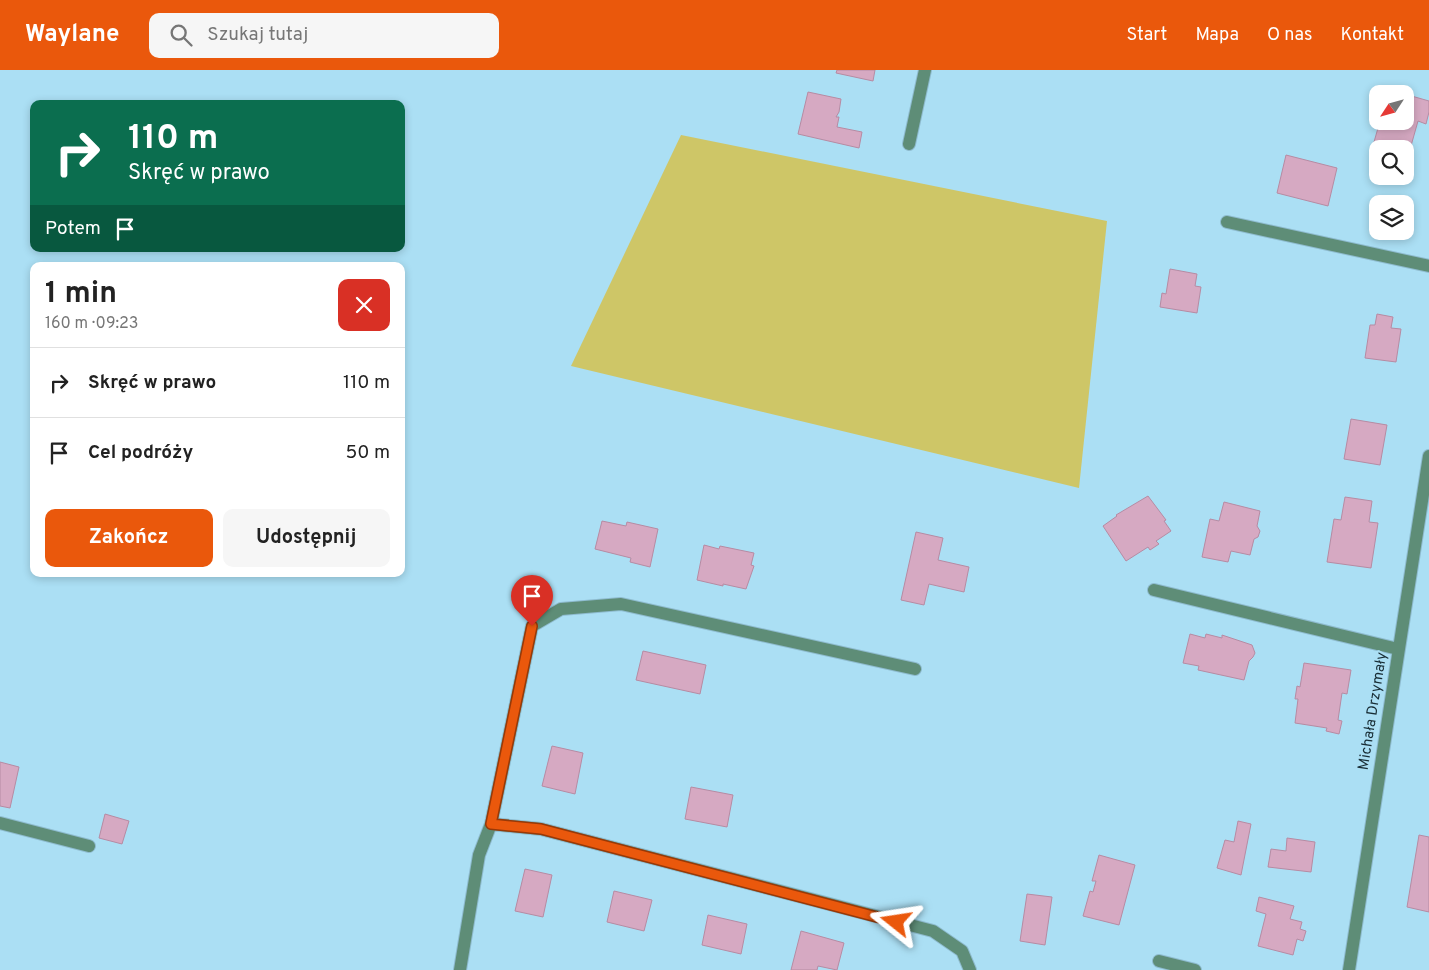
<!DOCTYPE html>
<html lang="pl">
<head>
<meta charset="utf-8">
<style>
	body { margin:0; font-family:Overpass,sans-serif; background:#f6f6f6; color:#222; height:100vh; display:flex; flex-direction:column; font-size:19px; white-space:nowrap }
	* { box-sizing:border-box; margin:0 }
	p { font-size:16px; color:#767676 }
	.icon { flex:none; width:28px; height:28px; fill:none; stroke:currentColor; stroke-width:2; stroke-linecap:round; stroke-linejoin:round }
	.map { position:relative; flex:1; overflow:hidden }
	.side { position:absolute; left:30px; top:192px; width:375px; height:315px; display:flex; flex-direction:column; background:#fff; border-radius:10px; box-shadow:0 2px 8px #0003 }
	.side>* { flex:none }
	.hud { position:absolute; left:30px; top:30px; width:375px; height:152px; border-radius:10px; box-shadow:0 2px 8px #0003; background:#0b6e4f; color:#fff; overflow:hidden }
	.needle { width:32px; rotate:234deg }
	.controls { position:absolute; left:1369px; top:15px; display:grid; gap:10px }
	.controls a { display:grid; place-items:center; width:45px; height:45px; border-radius:10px; background:#fff; box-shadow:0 2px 8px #0003; font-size:25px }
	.pin { position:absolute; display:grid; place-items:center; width:42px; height:42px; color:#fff; margin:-51px -21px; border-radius:50% 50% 50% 0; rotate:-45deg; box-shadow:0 0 5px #0007 }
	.pin .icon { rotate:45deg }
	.me { position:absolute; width:55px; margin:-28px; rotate:285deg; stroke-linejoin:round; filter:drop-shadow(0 0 4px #0008) }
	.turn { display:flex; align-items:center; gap:18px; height:105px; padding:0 15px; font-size:22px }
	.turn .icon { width:65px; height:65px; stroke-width:2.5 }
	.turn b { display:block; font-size:35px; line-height:42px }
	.then { display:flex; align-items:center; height:48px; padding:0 15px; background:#0003; gap:10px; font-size:19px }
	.round { display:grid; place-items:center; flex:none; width:52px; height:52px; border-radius:10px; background:#f6f6f6 }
	.headline { display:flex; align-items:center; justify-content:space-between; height:85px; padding:0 15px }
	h1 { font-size:30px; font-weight:700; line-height:38px }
	.action { display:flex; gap:10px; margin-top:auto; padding:10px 15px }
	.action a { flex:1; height:58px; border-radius:10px; background:#ea580c; color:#fff; font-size:20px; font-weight:700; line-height:58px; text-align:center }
	.action a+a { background:#f6f6f6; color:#222 }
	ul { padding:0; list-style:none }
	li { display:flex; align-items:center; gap:15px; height:70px; padding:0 15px; border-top:1px solid #e0e0e0 }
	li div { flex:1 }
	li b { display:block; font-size:19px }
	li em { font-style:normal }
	header { display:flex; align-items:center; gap:30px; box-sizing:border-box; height:70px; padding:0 25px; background:#ea580c; color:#fff }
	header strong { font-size:24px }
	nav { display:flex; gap:28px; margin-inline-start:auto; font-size:18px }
	.search { width:350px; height:45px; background:#f6f6f6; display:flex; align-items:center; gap:12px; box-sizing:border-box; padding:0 18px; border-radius:10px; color:#767676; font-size:19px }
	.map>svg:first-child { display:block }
</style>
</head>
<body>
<header>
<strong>Waylane</strong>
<div class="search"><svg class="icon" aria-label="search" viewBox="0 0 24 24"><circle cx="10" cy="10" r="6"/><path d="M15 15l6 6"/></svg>Szukaj tutaj</div>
<nav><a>Start</a><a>Mapa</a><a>O nas</a><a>Kontakt</a></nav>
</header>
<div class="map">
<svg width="1429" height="900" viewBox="0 0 1429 900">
	<rect width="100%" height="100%" fill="#abdff4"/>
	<path fill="#cec667" d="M681,65L1107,151L1079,418L571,296Z"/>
	<path fill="#d6a9c2" stroke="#b68ba3" d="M837,0H875L873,11L836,3Z
		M808,22L841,29L839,42L836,47H839L837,57L862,62L859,78L798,64Z
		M1408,25L1429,31V42L1426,54L1418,51L1407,90L1405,89V79H1378V93L1374,92L1370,86L1380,51H1405V37Z
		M1286,85L1337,98L1328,136L1277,123Z
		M1170,199L1197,204L1195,216L1201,217L1197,243L1160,237L1162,223L1166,224Z
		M1377,244L1393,247L1391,258L1401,259L1396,292L1365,288L1370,255H1375Z
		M1351,349L1387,355L1380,395L1344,389Z
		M1148,426L1166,450L1164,451L1171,461L1156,471L1159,474L1150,480L1148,477L1126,491L1103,456L1117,446L1116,445Z
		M1345,427L1372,431L1369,452L1378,453L1371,498L1327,492L1334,449L1341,450Z
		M1224,432L1260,441L1257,456L1260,461L1258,467L1254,469L1250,485L1231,481L1228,492L1202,487L1210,449L1219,451Z
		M602,451L626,456L627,452L658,459L650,497L630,492L631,488L595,479Z
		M916,462L943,468L938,490L969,497L964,522L929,514L924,535L901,530Z
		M704,475L719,479L720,476L754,483L751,495L754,496L746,519L723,514V516L697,510Z
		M1190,564L1205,568L1206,564L1222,568V565L1252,575L1255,583L1253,587L1249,591L1244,610L1198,600L1199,596L1183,593Z
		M643,581L706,595L700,624L636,610Z
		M1304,593L1351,600L1347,624L1342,623L1338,650L1342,651L1339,664L1326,661L1327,658L1295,653L1298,629H1295L1297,616L1300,617Z
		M552,676L583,683L575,724L542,716Z
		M0,692L19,697L10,738L0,736Z
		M691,717L733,725L727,757L685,749Z
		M105,744L129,751L122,774L99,768Z
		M1238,751L1251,754L1241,805L1217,798L1225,770L1234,772Z
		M1419,765L1429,767V842L1407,837Z
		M1287,768L1315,772L1311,802L1268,797L1271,779L1286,781Z
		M1099,785L1135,795L1119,855L1083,846L1090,821L1093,822L1096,811H1092Z
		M525,799L552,805L543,847L515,841Z
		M614,821L652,830L644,861L607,852Z
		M1027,824L1052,827L1045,875L1020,871Z
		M1259,827L1294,836L1290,849L1302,852L1300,859L1306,861L1303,871L1297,869L1293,885L1258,876L1266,844L1256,841Z
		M708,845L747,854L741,884L702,875Z
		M801,861L844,873L837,900L818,896L817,900H791Z"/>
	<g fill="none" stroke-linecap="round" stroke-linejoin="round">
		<g stroke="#8ebbce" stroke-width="14">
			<path id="minor" d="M909,74L925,0
				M1227,152L1429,196
				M1154,520L1398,579
				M0,753L89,776
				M491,754L532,556L561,539L621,534L915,599
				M1159,891L1195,900
				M460,900L479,785L491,754L541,759L933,861L962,881L970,900
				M1349,900L1429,386"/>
		</g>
		<use href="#minor" stroke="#5e8d77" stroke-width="12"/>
	</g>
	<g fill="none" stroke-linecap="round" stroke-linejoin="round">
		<g stroke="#983908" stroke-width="12">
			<path id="route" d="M532,556L491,754L541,759L896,852"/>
		</g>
		<use href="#route" stroke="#ea580c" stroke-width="9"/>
	</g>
	<g text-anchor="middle" stroke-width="4" stroke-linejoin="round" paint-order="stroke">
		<g font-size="15" fill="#182d35" stroke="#abdff4">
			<text transform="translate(1372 641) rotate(-81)" y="5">Michała Drzymały</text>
		</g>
	</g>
</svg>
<div class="controls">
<a><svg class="needle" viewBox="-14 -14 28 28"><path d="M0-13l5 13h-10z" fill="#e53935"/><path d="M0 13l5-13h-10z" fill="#767676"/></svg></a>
<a><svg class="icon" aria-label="search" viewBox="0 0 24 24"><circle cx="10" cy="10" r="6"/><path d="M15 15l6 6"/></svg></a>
<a><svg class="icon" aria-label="layers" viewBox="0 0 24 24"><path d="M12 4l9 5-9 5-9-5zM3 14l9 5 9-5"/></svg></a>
</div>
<div class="pin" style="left:532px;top:556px;background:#d93025"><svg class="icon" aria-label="arrive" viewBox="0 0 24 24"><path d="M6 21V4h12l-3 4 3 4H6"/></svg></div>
<svg class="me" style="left:896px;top:852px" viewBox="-20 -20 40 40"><path d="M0-17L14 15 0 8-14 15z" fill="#ea580c" stroke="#fff" stroke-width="4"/></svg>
<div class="hud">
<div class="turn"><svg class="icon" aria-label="right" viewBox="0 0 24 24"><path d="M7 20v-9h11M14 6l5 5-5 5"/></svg><div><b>110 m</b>Skręć w prawo</div></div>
<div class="then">Potem<svg class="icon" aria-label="arrive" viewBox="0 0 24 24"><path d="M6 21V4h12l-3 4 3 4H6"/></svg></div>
</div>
<section class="side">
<div class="headline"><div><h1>1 min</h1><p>160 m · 09:23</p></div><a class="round" style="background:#d93025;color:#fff"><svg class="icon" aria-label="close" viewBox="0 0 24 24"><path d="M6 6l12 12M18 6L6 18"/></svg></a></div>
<ul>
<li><svg class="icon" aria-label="right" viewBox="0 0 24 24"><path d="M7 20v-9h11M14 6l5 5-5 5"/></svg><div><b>Skręć w prawo</b></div><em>110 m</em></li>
<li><svg class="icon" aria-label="arrive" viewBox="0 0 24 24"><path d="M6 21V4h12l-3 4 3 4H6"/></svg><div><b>Cel podróży</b></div><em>50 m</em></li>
</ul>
<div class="action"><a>Zakończ</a><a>Udostępnij</a></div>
</section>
</div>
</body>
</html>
